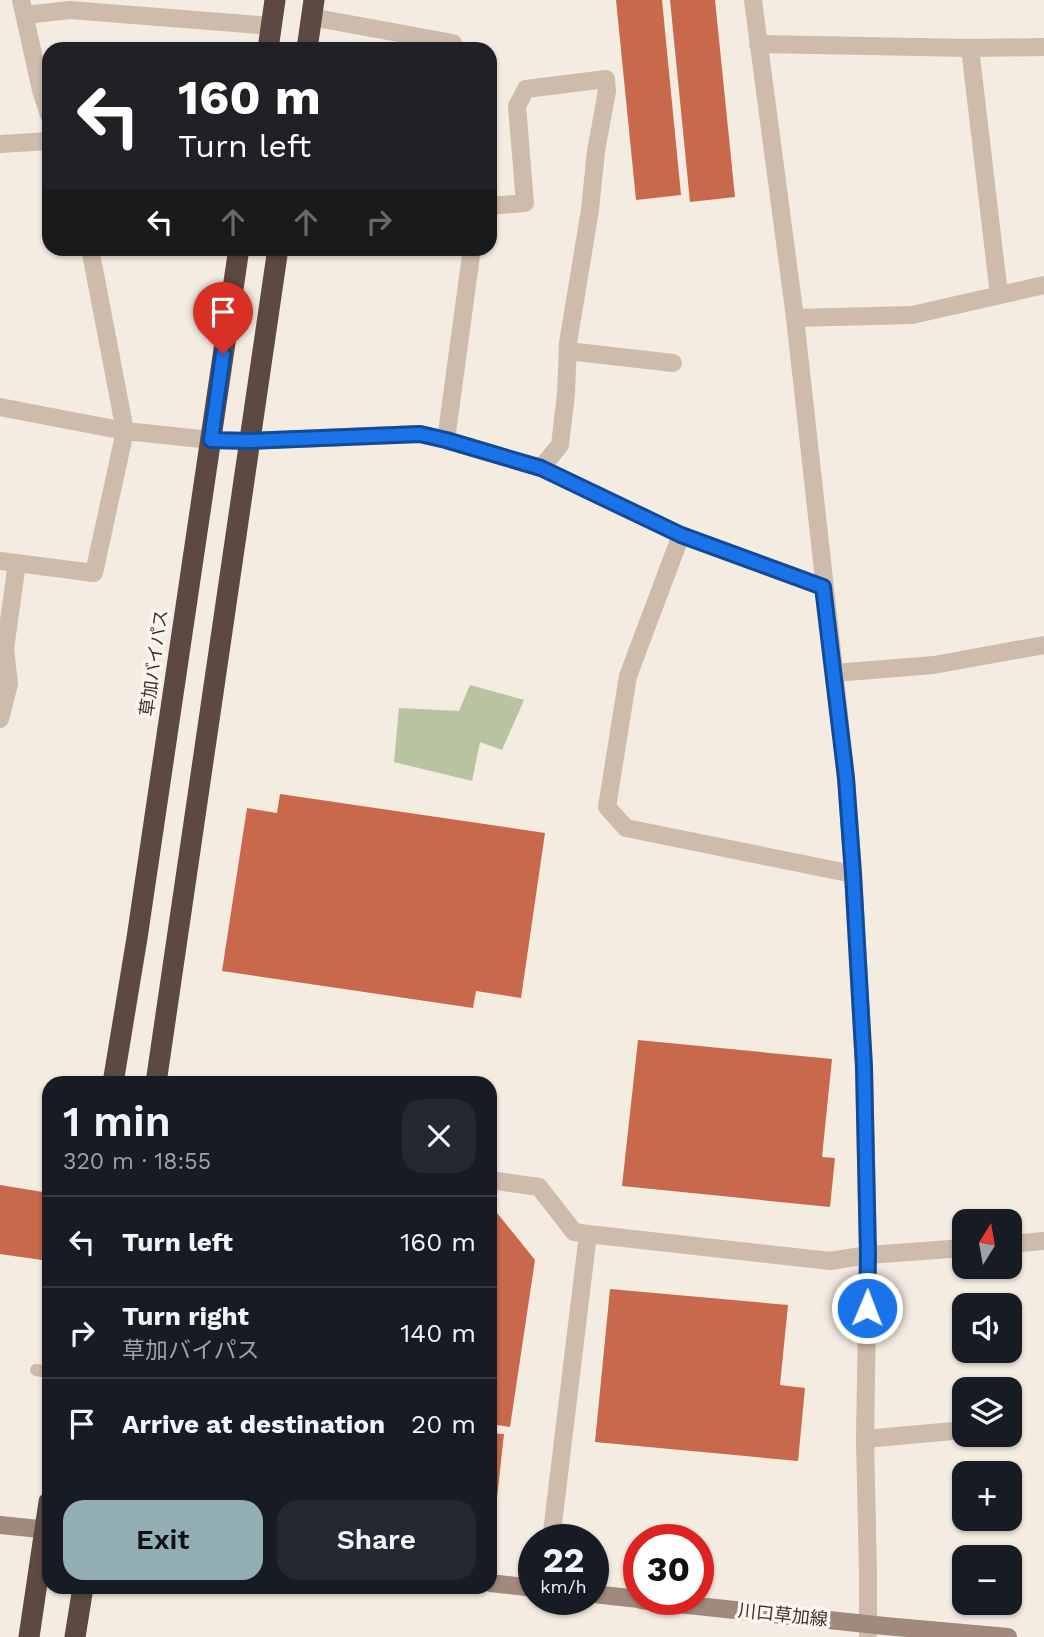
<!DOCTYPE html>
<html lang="en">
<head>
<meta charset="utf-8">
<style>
	body { margin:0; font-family:"Work Sans","Noto Sans JP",sans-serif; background:#242831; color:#f1f3f6; height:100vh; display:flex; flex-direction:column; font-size:26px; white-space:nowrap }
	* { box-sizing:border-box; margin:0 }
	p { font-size:23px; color:#9ea1a6 }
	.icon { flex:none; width:38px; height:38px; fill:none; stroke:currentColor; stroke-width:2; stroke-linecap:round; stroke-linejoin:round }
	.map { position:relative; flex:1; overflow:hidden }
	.side { position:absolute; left:42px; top:1076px; width:455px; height:518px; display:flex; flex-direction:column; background:#171b24; border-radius:21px; box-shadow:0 2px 5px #0004 }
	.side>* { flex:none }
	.top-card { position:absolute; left:42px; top:42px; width:455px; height:214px; border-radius:21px; box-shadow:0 2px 5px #0004; background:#202124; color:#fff; overflow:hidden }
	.needle { width:46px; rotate:11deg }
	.fabs { position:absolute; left:952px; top:1209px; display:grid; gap:14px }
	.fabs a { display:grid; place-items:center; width:70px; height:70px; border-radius:14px; background:#171b24; box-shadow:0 2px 5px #0004; font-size:35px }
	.speed { position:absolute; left:518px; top:1524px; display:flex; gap:14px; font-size:35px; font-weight:700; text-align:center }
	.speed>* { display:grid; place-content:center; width:91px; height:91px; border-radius:50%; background:#171b24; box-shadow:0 2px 5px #0004; line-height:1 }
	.speed small { font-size:18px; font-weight:400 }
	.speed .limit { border:10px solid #d22; background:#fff; color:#111 }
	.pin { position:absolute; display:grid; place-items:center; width:60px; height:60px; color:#fff; margin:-72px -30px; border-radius:50% 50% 50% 0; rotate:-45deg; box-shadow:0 0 7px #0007 }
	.pin .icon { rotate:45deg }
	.me { position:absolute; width:77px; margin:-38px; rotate:1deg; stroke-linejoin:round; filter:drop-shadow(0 0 5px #0008) }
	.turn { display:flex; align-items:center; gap:24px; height:147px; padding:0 21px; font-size:32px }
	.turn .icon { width:91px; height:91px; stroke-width:2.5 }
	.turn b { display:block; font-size:49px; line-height:60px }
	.lanes { display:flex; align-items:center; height:66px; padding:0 21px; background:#0003; justify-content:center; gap:35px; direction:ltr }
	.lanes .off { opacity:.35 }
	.round { display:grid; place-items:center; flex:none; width:74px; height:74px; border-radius:21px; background:#242831 }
	.head { display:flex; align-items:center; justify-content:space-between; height:119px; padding:0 21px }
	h1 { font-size:42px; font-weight:600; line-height:52px }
	.primary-button { display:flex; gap:14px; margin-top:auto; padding:14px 21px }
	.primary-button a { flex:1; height:80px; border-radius:21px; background:#92aeb2; color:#111; font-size:28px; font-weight:600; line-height:80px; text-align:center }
	.primary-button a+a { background:#242831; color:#f1f3f6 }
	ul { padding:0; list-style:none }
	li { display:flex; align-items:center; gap:21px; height:91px; padding:0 21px; border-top:2px solid #363941 }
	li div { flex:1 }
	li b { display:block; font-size:26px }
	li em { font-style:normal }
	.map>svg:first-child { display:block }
</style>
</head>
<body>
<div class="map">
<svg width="1044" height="1637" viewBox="0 0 1044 1637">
	<rect width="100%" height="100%" fill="#f4ebe1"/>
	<path fill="#b8c4a0" d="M470,685L524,700L502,750L480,742L472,781L394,762L399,708L459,711Z"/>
	<path fill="#c8694b" d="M616,0H662L681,195L636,200Z
		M670,0H715L735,197L690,202Z
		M280,794L545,833L521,998L476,991L473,1008L222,971L247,808L277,813Z
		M638,1040L832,1059L822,1157L835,1158L830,1207L622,1186Z
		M0,1185L49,1193V1261L0,1254Z
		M490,1211L497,1213L535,1260L510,1427L490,1424Z
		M610,1289L788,1305L780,1385L805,1388L798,1461L595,1442Z
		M490,1433L504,1434L492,1543H490Z"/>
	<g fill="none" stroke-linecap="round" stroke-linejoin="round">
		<path stroke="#cdbbac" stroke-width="12" d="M36,1370L49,1372"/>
		<path stroke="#cdbbac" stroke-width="18" d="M21,0L41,90L49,115
			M753,0L795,318L846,778L853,874L864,1067L868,1255L865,1439L868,1573V1637
			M25,15L70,10L271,26
			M311,17L453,43L454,49
			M758,44L970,48L1044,47
			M970,48L999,295
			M0,144L49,141
			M490,206L525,203L517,106L526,89L606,79L607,91L596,151L590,210L568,343L566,394L560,445L541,468
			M795,318L912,315L1044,285
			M568,351L673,363
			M0,407L125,431L211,440L250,441L420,434L446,440L541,468L681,535L823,587
			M446,440L472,248
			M681,535L628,676L607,807L626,828L853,874
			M0,561L94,573L125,431L90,248
			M834,673L934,665L1044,645
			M0,719L9,684L5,649L17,563
			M490,1180L539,1187L574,1232L588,1234L551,1540
			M588,1234L830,1261L868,1255L964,1248
			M1010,1244L1044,1241
			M865,1439L964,1430"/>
		<path stroke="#a18a7d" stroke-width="18" d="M0,1525L49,1530
			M490,1583L534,1588
			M593,1594L639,1599
			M641,1600L885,1626L1008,1637"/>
		<path stroke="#5c4a42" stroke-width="21" d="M268,49L275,0
			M307,49L314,0
			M113,1083L137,938L239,248
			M156,1083L278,248
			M29,1637L49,1502
			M75,1637L83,1587"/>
	</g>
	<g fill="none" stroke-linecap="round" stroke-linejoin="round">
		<g stroke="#114b97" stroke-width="18">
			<path id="route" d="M223,354L211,440L250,441L420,434L446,440L541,468L681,535L823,587L846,778L853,874L864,1067L868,1255L867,1308"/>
		</g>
		<use href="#route" stroke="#1a73e8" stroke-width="12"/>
	</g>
	<g text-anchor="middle" stroke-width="7" stroke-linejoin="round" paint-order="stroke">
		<g font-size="18" fill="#3b302b" stroke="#fbf5ee">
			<text transform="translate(154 663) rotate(-82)" y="6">草加バイパス</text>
			<text transform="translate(783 1615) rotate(6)" y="6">川口草加線</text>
		</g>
	</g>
</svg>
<div class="fabs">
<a><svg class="needle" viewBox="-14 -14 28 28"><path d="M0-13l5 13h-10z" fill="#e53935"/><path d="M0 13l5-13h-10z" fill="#9ea1a6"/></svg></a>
<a><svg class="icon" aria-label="sound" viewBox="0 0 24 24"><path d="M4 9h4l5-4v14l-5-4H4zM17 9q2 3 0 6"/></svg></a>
<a><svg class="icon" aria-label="layers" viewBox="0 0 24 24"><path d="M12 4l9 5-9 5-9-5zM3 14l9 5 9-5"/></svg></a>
<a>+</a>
<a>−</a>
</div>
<div class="speed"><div>22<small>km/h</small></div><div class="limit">30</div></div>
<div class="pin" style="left:223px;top:354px;background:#d93025"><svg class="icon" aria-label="arrive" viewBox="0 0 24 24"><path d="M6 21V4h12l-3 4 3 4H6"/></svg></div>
<svg class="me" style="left:867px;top:1308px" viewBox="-20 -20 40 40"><circle r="17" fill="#1a73e8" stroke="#fff" stroke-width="3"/><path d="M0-11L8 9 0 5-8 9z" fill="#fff"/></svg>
<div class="top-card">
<div class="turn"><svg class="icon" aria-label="left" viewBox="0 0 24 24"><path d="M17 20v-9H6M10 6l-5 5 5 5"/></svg><div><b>160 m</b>Turn left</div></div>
<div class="lanes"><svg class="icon" aria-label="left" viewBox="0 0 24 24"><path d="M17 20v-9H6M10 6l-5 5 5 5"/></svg><svg class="icon off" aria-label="ahead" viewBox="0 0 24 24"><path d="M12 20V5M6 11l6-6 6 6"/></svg><svg class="icon off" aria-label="ahead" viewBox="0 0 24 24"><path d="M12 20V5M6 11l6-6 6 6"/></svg><svg class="icon off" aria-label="right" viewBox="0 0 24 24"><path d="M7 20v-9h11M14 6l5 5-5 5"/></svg></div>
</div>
<section class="side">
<div class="head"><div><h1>1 min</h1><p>320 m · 18:55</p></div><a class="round"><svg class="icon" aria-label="close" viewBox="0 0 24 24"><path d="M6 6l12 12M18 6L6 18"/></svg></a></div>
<ul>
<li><svg class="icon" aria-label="left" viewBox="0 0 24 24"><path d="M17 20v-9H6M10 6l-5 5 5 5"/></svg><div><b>Turn left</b></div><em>160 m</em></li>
<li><svg class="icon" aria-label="right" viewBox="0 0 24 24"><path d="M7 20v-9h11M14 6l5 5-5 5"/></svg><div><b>Turn right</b><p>草加バイパス</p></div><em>140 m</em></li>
<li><svg class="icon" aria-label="arrive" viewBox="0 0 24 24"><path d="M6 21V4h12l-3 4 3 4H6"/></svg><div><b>Arrive at destination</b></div><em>20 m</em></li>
</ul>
<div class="primary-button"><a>Exit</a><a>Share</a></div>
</section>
</div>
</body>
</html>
